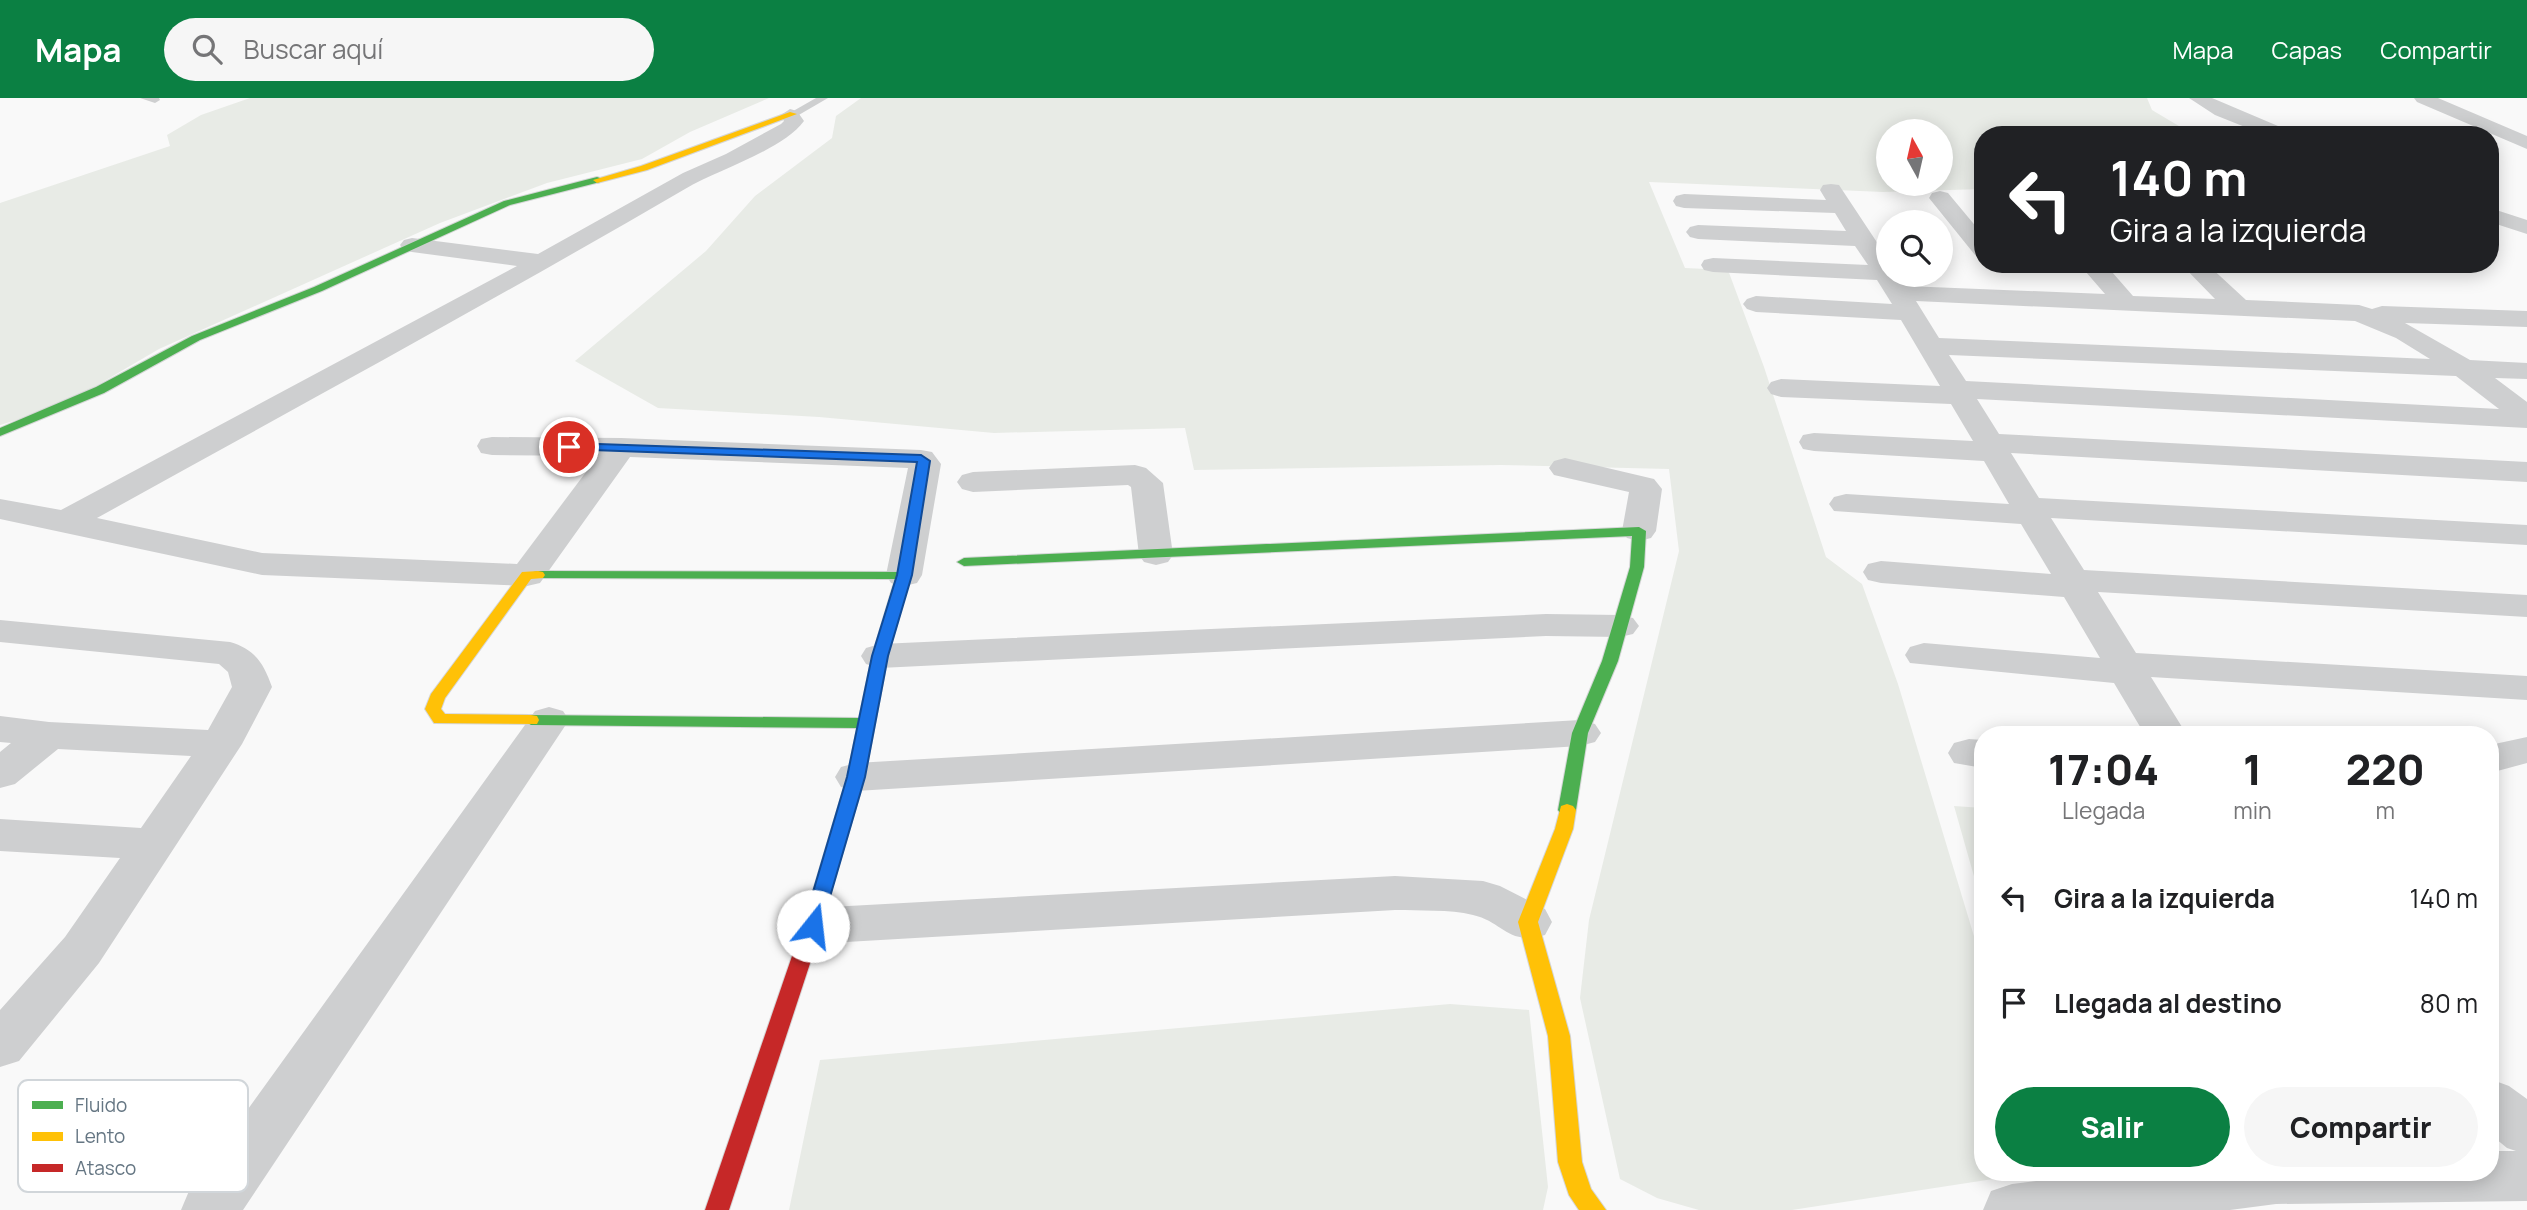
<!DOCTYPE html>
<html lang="es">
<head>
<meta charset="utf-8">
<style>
	body { margin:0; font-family:Manrope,sans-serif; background:#f6f6f6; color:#202124; height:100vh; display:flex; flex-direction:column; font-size:26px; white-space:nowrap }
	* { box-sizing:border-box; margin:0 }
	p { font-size:23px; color:#757577 }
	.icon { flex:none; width:38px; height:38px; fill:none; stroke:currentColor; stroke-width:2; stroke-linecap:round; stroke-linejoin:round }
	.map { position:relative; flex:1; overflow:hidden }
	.drawer { position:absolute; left:1974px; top:628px; width:525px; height:455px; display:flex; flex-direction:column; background:#fff; border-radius:28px; box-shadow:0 4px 18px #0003 }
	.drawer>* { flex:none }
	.banner { position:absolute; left:1974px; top:28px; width:525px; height:147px; border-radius:28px; box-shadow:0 4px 18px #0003; background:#202124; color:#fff; overflow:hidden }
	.needle { width:46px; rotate:352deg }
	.controls { position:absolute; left:1876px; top:21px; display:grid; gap:14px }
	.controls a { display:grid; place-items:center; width:77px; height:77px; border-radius:50%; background:#fff; box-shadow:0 4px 18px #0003; font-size:35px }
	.pin { position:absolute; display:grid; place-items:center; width:60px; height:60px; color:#fff; margin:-30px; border:4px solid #fff; border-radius:50%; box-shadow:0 2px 7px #0007 }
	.me { position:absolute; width:77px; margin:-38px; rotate:16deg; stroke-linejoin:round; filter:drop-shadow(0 0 5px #0008) }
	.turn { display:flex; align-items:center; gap:24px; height:147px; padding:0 21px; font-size:32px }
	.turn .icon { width:91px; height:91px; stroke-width:2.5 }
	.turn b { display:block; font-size:49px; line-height:60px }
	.eta { display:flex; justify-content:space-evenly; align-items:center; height:119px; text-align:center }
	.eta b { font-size:42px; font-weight:800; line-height:49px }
	.button { display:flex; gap:14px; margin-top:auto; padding:14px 21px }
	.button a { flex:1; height:80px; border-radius:42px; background:#0b8043; color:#fff; font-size:28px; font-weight:800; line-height:80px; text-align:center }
	.button a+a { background:#f6f6f6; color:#202124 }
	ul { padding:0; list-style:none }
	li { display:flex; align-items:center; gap:21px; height:105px; padding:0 21px }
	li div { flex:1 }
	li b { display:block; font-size:26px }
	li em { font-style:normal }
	header { display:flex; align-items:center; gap:42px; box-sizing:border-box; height:98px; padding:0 35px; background:#0b8043; color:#fff }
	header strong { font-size:33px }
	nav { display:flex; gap:38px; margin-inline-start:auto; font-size:24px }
	.search { width:490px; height:63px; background:#f6f6f6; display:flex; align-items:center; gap:18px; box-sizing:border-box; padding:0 24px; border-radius:38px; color:#757577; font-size:26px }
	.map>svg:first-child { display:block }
</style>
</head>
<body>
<header>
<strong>Mapa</strong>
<div class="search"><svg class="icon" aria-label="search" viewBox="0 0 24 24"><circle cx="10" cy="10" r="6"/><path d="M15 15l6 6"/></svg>Buscar aquí</div>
<nav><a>Mapa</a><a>Capas</a><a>Compartir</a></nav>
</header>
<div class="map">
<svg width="2527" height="1112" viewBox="0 0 2527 1112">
	<rect width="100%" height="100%" fill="#f9f9f9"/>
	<path fill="#e8ebe6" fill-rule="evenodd" d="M250,0H769L690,34L642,61L547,85L440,125L159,251L60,309L0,327V105L170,48L167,37L201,17Z
		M861,0H2147L2152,12L2194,37H1983V91L1883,94L1649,84L1685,170L1728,172L1764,269L1826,459L1862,486L1898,586L1983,868V1074L2032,1075L1792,1112H1699L1657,1100L1620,1081L1580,900L1589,822L1679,453L1669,371L1501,367L1194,372L1185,330L994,335L819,319L658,310L575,263L706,153L755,98L832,40L836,18ZM1888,33H1941V86H1888Z
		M1954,708L1983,710V810Z
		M1450,906L1529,912L1548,1089L1543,1112H789L820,962Z"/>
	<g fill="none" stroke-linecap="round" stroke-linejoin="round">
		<g stroke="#d5d6d7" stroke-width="2">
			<path id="fast" d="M597,79L600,80V84L510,107L322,193L200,242L104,295L0,338V330L96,289L192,238L314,189L504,103Z
				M1639,429L1646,433L1644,469L1618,563L1588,635L1576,712L1573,716H1561L1558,712L1572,635L1602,563L1630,469L1632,438L964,468L957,464L964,460Z
				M538,473L909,474L911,477L888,558L865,679L820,831L813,833L806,831L803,826L847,679L857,630L531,627L523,622L531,617L859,620L872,558L895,481L533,480L531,477L533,474Z"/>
		</g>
		<g stroke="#d5d6d7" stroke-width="2">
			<path id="slow" d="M790,14L797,16L647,72L597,85L593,82L641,68Z
				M538,473L543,474L545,477L543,480L531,481L445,600L441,611L445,616L531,617L537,618L539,622L537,626L434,625L425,611L431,596L522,474Z
				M1567,706L1573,708L1576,712L1573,731L1538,824L1570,938L1582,1064L1591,1091L1606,1112H1579L1569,1097L1558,1064L1548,938L1518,824L1555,731L1561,708Z"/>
		</g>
		<g stroke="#d5d6d7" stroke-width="2">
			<path id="jam" d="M813,819L820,821L823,826L729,1112H705L803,826L806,821Z"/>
		</g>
		<path fill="#cecfd0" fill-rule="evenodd" d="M140,0H159L160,2L155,5Z
			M816,0H828L797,18L788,16Z"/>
		<path fill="#cecfd0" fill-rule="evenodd" d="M2189,0H2212L2290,33L2293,37H2265L2215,17Z
			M2414,0H2438L2527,38V51L2417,4Z
			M790,11L797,13L804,23C783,52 717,72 685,91C491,204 294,311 97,420L262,455L517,466L598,358L492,357L481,355L477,348L481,341L492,339L621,340L921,352L932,354L941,366L922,477L917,485L904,488L891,485L886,477L908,370L630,359L540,485L527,488L262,477L0,421V401L61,412L517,168L412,154L404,152L400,147L404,142L412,140L538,156L683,75L726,56L781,26L784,23L781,17Z
			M1831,86L1839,87L1888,161V177H1898L1906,188L2105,196L2079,166H2105L2133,198L2215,201L2181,166H2207L2246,202L2359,207L2372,211L2382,208L2527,213V229L2405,225L2470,262L2527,265V281L2495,280L2527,304V330L1977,301L1999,336L2527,364V384L2011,355L2039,400L2527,427V447L2051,420L2084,472L2527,497V519L2098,494L2136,555L2527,578V602L2151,579L2187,637H2145L2114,585L1910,565L1905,557L1910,549L1924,545L2100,560L2064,499L1881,485L1868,482L1863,474L1868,466L1881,463L2051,476L2021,426L1834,413L1829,406L1834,399L1846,396L2009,406L1984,363L1814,353L1803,351L1799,344L1803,337L1814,335L1973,343L1951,306L1781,299L1771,296L1767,290L1771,284L1781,281L1940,288L1901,222L1756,214L1747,211L1743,206L1747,201L1756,198L1892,206L1877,182L1713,174L1704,172L1701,167L1704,162L1713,160L1868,167L1855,148L1698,141L1690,139L1686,134L1690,129L1698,127L1846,133L1835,115L1684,110L1676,108L1673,103L1676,98L1684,96L1826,102L1820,92L1823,87ZM1916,203L2355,223L2396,240L2430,261L1939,240ZM1949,257L2456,278L2499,311L1966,283Z
			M1940,93L1948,95L1983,137V159L1975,157L1929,100L1932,95Z
			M2490,110L2527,122V136L2490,124Z
			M1565,360L1654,381L1662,391L1656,433L1651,440L1639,443L1627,440L1622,433L1629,394L1554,377L1549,370L1554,363Z
			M1135,367L1146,370L1163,385L1173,457L1168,464L1156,467L1144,464L1139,457L1131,389L1128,387L973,394L962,391L957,384L962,377L973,374Z
			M1546,516L1620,517L1633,520L1639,528L1633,536L1620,539L1546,538L880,570L866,566L861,558L866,550L880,546Z
			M0,522L230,544C255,551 264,566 272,589L242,646L99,865L19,963L0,969V912L65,839L120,760L0,753V721L141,730L191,658L58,651L15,686L0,690V654L11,645L0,644V618L49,624L208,632L232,589L228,574L219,566L0,544Z
			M549,609L563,613L569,622L243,1112H181L189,1093L535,613Z
			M1580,622L1595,626L1601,635L1595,644L1580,648L856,693L841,689L835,679L841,669L856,665Z
			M2527,639V665L2490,675V647Z
			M1969,641L1983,642V670L1954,665L1948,655L1954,645Z
			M1395,778L1483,783L1500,788L1545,811L1552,824L1545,837C1507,848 1504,824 1473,817C1449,811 1420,813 1395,812L812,846L795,841L788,828L795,815L812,810Z
			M2490,981L2509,988L2527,1001V1103L2276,1106L2230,1112H1983L1991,1093L2012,1086L2110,1074H2490V1053H2516L2507,1050L2490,1036Z"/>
		<use href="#fast" fill="#4caf50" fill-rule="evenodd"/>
		<use href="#slow" fill="#ffc107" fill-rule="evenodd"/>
		<use href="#jam" fill="#c62828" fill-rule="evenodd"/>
	</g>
	<path fill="#1a73e8" stroke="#114b97" stroke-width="2" d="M569,345L921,357L930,363L912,477L888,558L865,679L820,833L813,835L805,833L803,828L847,679L872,558L897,477L917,364L565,351L563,349Z"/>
	<rect x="18" y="982" width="230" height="112" rx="10" fill="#fff" stroke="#d1d6da" stroke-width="2"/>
	<rect x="32" y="1003" width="31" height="8" fill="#4caf50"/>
	<rect x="32" y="1034" width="31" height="9" fill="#ffc107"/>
	<rect x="32" y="1066" width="31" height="8" fill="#c62828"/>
	<g font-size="19" fill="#657683">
		<text x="75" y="1014">Fluido</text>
		<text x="75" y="1045">Lento</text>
		<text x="75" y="1077">Atasco</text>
	</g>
</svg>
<div class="controls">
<a><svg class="needle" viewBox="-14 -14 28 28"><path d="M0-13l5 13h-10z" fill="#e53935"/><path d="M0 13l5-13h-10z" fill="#757577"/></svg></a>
<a><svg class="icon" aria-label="search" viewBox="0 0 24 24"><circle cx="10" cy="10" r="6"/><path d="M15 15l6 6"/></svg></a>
</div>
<div class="pin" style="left:569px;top:349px;background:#d93025"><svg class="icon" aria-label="arrive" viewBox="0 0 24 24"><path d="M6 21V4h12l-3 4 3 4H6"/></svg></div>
<svg class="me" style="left:813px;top:828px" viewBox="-20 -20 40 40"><circle r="19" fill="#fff"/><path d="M0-13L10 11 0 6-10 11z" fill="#1a73e8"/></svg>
<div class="banner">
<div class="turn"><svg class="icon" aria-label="left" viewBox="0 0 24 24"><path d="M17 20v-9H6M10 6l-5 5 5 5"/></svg><div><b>140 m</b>Gira a la izquierda</div></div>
</div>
<section class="drawer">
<div class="eta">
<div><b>17:04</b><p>Llegada</p></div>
<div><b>1</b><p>min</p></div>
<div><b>220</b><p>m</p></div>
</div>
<ul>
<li><svg class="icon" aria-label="left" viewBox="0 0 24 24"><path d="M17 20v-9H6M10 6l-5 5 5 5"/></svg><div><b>Gira a la izquierda</b></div><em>140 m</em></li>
<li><svg class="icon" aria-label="arrive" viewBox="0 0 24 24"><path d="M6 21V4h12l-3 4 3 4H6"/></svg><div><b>Llegada al destino</b></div><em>80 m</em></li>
</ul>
<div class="button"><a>Salir</a><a>Compartir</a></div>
</section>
</div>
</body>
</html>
